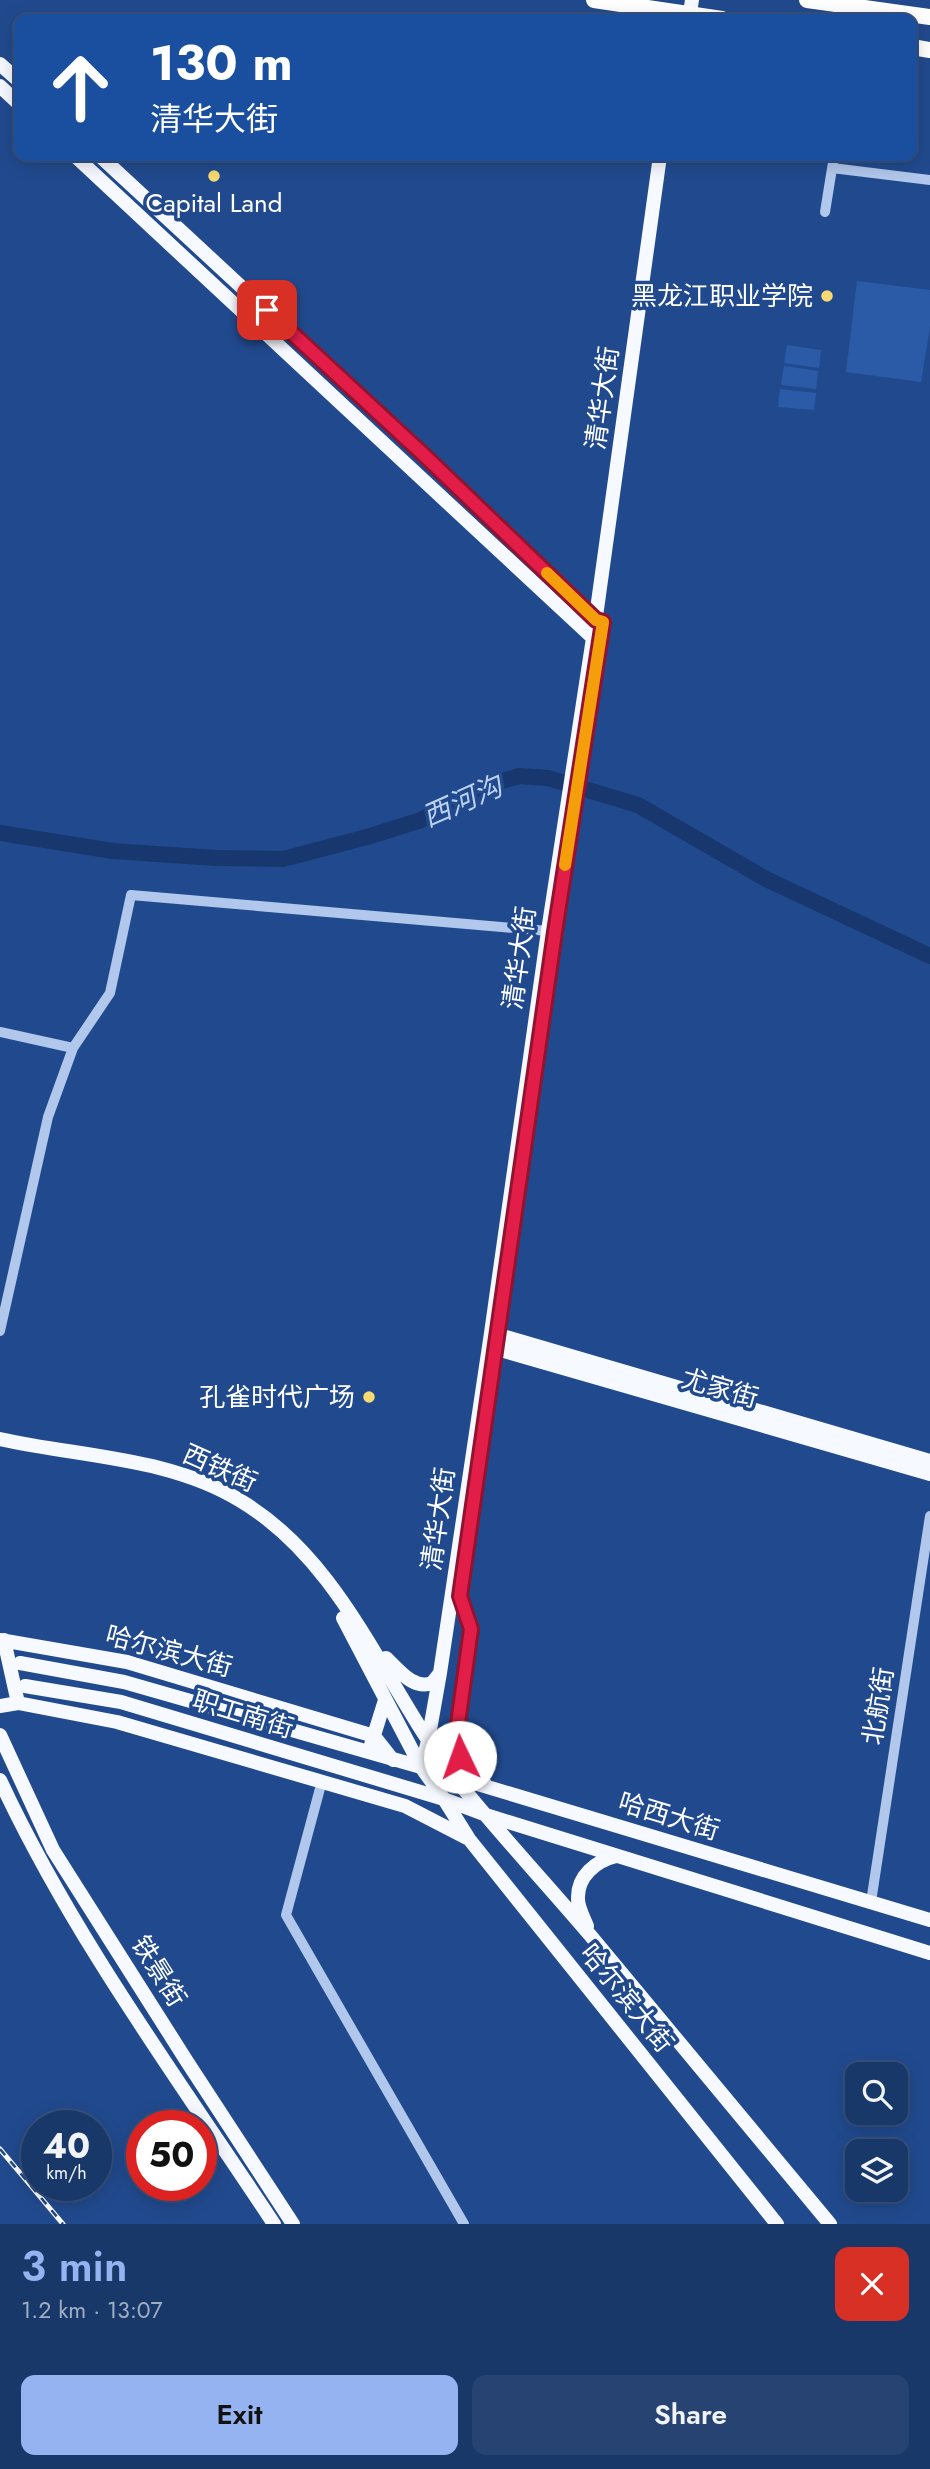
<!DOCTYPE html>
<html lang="en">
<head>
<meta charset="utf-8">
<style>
	body { margin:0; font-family:Jost,"Noto Sans SC",sans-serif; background:#264372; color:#f1f3f6; height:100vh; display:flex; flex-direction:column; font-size:26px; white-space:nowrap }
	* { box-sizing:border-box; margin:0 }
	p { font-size:23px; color:#9facc1 }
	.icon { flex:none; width:38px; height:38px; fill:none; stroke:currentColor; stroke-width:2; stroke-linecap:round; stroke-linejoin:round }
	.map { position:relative; height:2224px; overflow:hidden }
	.side { display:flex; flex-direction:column; background:#19386a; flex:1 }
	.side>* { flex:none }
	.top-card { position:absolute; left:14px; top:14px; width:903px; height:147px; border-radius:14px; box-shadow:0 4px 18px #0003,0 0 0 2px #37527e; background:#1a4fa0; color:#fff; overflow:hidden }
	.fabs { position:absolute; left:845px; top:2062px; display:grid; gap:14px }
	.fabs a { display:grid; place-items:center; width:63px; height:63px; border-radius:14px; background:#19386a; box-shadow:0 4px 18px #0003,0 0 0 2px #37527e; font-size:35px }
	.speed { position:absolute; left:21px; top:2110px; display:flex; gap:14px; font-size:35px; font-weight:700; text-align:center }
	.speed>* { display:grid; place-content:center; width:91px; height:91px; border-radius:50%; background:#19386a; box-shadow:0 4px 18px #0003,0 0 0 2px #37527e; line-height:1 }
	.speed small { font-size:18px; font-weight:400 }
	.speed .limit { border:10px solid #d22; background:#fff; color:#111 }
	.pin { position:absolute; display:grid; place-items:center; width:60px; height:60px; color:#fff; margin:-30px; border-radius:14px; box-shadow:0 4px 10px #0006 }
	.me { position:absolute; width:77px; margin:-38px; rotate:357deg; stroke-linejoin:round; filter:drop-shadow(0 0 5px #0008) }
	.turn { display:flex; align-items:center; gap:24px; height:147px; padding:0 21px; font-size:32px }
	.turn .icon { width:91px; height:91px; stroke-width:2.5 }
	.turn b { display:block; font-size:49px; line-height:60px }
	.round { display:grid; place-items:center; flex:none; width:74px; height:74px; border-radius:14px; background:#264372 }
	.overview { display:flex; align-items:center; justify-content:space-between; height:119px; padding:0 21px }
	h1 { font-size:42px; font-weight:600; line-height:52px; color:#95b2f1 }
	.action { display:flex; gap:14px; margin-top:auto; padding:14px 21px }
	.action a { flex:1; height:80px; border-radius:14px; background:#95b2f1; color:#111; font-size:28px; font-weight:600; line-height:80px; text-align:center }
	.action a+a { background:#264372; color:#f1f3f6 }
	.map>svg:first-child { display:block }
</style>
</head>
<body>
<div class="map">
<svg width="930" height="2224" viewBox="0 0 930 2224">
	<rect width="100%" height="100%" fill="#214a8e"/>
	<path fill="#2b5ba7" d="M857,281L930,290V327L921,382L846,372Z
		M787,345L821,350L819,368L784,363Z
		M784,366L818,371L816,389L781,385Z
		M780,389L816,393L814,410L778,407Z"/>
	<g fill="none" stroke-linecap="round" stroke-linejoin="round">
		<path stroke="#17376e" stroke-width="16" d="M0,833L113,851L216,858L283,859L367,837L421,820L478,788L519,776L548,778L638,805L766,879L930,956"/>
		<path stroke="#b1c8ec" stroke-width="10" d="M832,168L930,180
			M825,212L834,156
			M0,1032L73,1048L110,993L131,895L548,931
			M0,1331L48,1117L73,1048
			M322,1781L286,1915L464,2224
			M871,1902L930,1516"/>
		<path stroke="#f6f9ff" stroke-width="14" d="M689,19L692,0
			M0,64L19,81
			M0,86L19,104
			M75,156L593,638H598
			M100,156L424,456L596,620L602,621
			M499,1335L930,1461
			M497,1349L930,1474
			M0,1439C80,1457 170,1457 241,1501C344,1563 384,1686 454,1777C497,1831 545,1882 590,1935C670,2031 750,2128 830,2224
			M460,1596L471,1629L457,1731C456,1754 465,1772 485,1784
			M343,1618L421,1767L444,1799L469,1839L777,2224
			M0,1640L127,1662L374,1736L393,1760
			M4,1640L18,1703
			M386,1658C399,1670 413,1690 432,1683L440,1673
			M20,1663L124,1682L421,1767L930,1920
			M25,1686L121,1702L444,1799L489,1816L930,1953
			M0,1706L18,1703L117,1722L405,1806L467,1838
			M0,1735L53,1850L186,2060L293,2224
			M371,1745L385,1700
			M421,1767L428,1741L440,1673L491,1333L548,931L593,638L660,156
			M0,1780C73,1937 179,2080 274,2224
			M587,1926C584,1918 578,1908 578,1899C577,1876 596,1861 616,1856"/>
		<path stroke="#fff" stroke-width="16" d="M594,0L722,19
			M807,0L930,17
			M912,47L930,50"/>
		<g stroke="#fff" stroke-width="5">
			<path id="rail" d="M0,2149L63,2224"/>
		</g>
		<use href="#rail" stroke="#214a8e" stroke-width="2.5" stroke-dasharray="8" stroke-linecap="butt"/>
	</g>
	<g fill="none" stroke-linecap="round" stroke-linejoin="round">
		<g stroke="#92132f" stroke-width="18">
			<path id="route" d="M267,310L425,456L596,620L603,622L555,932L460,1596L471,1629L457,1731L460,1757"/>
		</g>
		<use href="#route" stroke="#e11d48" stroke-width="12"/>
		<path stroke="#f59e0b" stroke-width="12" d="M547,573L596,620L603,622L565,865"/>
	</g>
	<g fill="#f8da72" stroke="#214a8e" stroke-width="2.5">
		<circle cx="214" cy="176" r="7"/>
		<circle cx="827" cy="296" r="7"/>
		<circle cx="369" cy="1397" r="7"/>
	</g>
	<g text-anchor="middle" stroke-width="7" stroke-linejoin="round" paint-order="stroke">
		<g font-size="26" fill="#fff" stroke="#214a8e" text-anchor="end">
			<text x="214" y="212" text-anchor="middle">Capital Land</text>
			<text x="813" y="305">黑龙江职业学院</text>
			<text x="355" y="1406">孔雀时代广场</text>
		</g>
		<g font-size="26" fill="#fff" stroke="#214a8e">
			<text transform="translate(602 398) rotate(-82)" y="9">清华大街</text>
			<text transform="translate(519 958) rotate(-82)" y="9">清华大街</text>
			<text transform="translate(720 1388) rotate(16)" y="9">尤家街</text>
			<text transform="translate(220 1468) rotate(24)" y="9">西铁街</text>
			<text transform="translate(438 1519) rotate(-82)" y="9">清华大街</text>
			<text transform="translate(169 1651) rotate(15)" y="9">哈尔滨大街</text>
			<text transform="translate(878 1706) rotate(-81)" y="9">北航街</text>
			<text transform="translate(243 1714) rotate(17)" y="9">职工南街</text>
			<text transform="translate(669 1816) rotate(17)" y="9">哈西大街</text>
			<text transform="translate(159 1971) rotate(58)" y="9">铁景街</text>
			<text transform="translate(627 1998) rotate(51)" y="9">哈尔滨大街</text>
		</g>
		<g font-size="28" font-style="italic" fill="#bdd2f3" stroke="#214a8e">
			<text transform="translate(462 801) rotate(-24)" y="10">西河沟</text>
		</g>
	</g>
</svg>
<div class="fabs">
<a><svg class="icon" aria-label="search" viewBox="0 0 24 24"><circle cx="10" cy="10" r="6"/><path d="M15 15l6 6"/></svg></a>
<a><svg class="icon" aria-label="layers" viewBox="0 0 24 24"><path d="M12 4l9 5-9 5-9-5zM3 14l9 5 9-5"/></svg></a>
</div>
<div class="speed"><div>40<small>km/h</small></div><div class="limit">50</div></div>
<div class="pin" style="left:267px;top:310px;background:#d93025"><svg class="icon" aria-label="arrive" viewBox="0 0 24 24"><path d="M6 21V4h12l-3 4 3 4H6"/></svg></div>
<svg class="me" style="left:460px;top:1757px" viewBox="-20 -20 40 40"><circle r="19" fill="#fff"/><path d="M0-13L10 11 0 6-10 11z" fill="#e11d48"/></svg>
<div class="top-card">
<div class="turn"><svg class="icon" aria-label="ahead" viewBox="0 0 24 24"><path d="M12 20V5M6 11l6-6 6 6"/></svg><div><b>130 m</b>清华大街</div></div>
</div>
</div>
<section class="side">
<div class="overview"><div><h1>3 min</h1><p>1.2 km · 13:07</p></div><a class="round" style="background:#d93025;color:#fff"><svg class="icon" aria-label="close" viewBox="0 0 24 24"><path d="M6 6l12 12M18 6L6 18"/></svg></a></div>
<div class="action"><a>Exit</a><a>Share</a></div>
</section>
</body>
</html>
